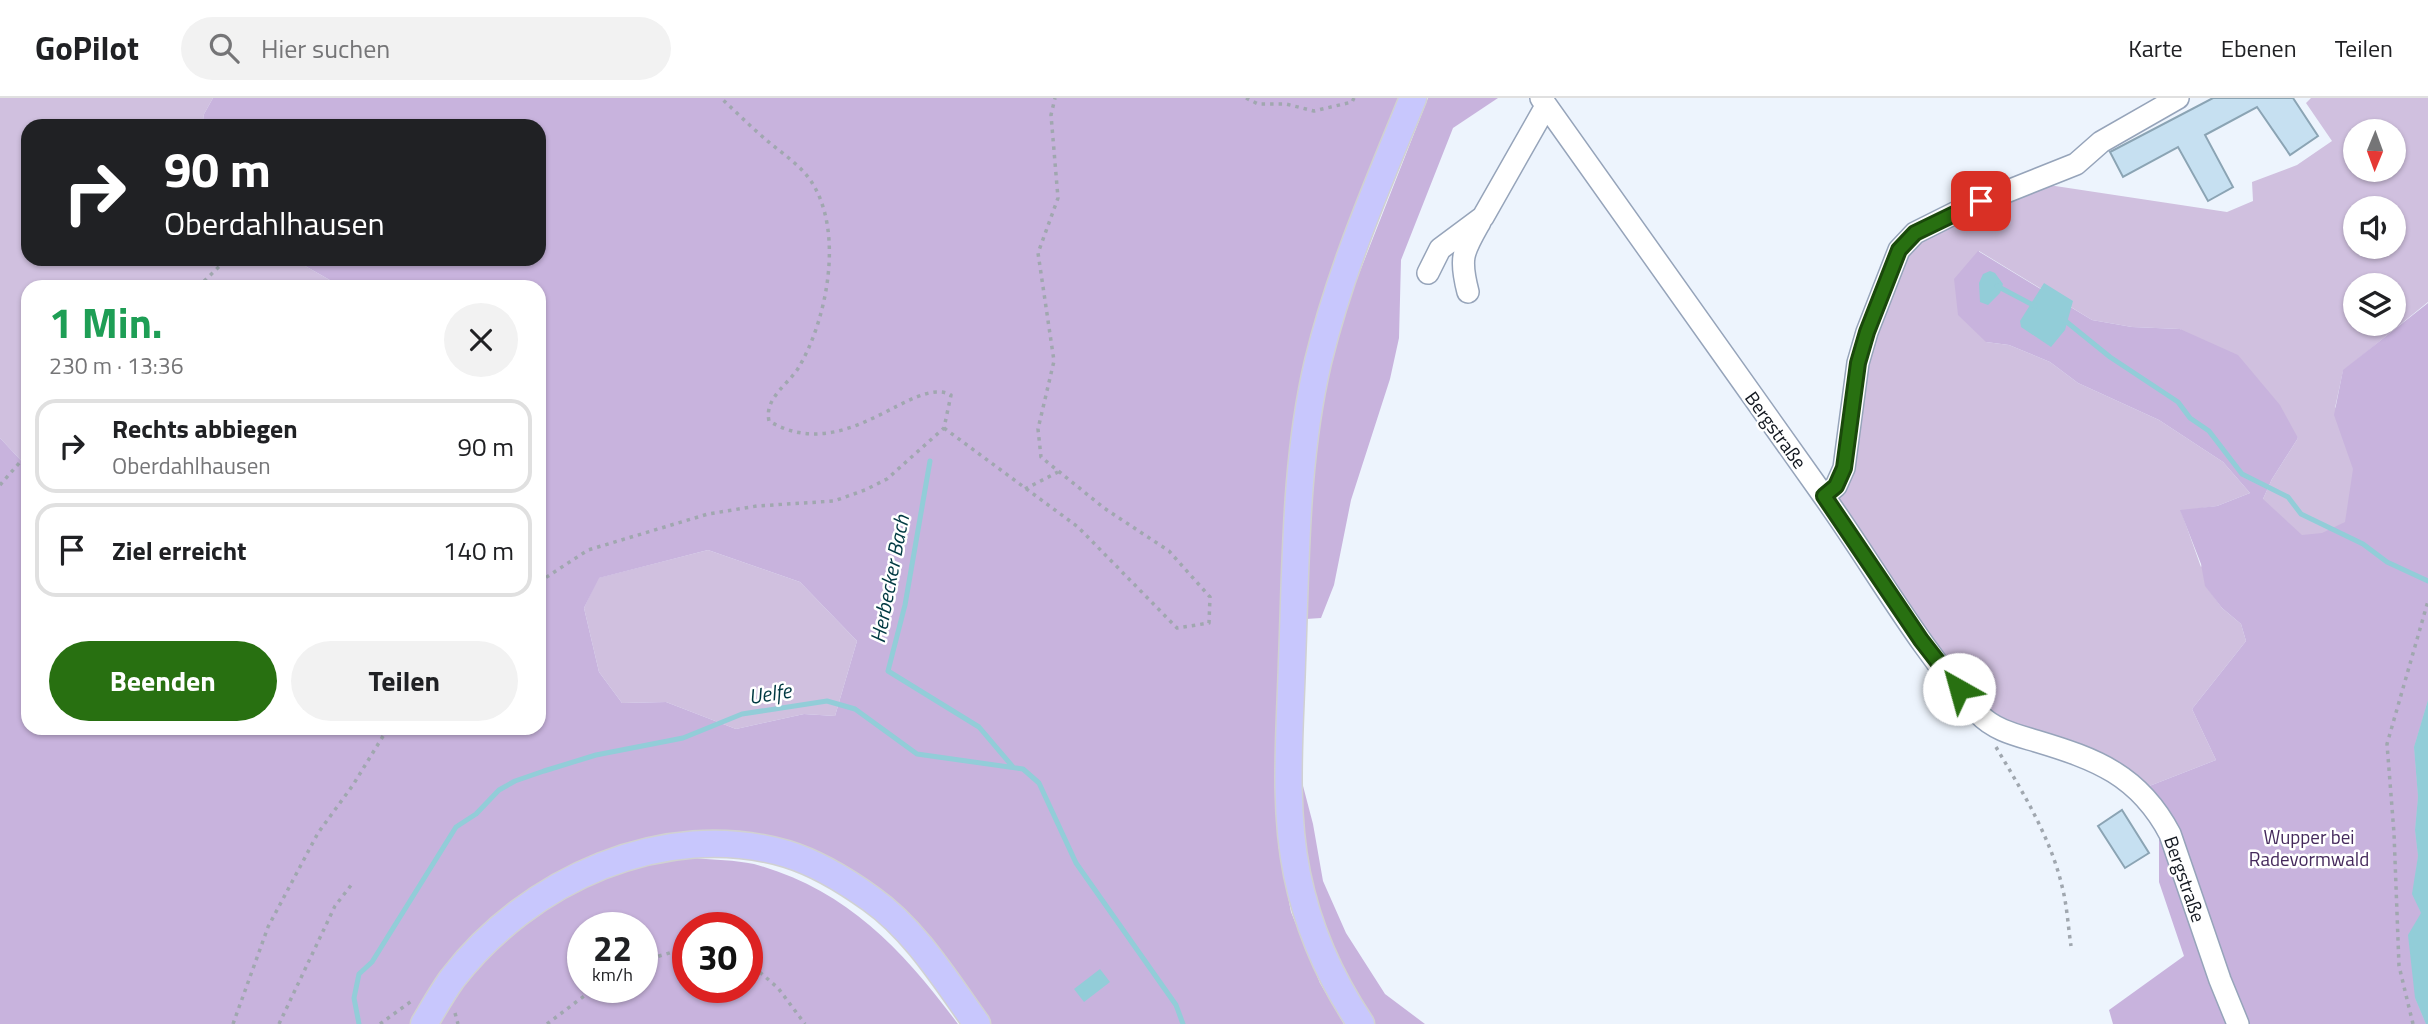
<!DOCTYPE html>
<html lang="de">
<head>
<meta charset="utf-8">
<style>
	body { margin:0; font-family:"Titillium Web",sans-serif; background:#f2f2f2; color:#202124; height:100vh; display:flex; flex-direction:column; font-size:26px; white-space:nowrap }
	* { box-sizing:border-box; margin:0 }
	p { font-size:23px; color:#757577 }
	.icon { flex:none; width:38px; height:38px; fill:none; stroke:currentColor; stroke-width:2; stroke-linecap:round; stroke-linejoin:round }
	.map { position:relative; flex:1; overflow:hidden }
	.drawer { position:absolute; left:21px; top:182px; width:525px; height:455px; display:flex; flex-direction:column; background:#fff; border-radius:21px; box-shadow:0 2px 5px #0004 }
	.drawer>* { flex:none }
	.guide { position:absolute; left:21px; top:21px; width:525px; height:147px; border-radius:21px; box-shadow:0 2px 5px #0004; background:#202124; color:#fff; overflow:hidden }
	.needle { width:46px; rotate:181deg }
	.fabs { position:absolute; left:2343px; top:21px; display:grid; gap:14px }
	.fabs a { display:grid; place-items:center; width:63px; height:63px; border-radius:50%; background:#fff; box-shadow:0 2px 5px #0004; font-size:35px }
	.speed { position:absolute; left:567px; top:814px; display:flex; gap:14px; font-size:35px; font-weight:700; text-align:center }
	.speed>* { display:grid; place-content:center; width:91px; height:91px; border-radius:50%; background:#fff; box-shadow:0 2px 5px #0004; line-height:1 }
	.speed small { font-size:18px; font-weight:400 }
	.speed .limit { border:10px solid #d22; background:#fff; color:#111 }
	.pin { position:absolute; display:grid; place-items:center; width:60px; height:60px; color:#fff; margin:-30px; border-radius:14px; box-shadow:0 4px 10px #0006 }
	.me { position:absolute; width:77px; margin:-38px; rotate:322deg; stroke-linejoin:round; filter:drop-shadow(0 0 5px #0008) }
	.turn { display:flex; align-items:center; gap:24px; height:147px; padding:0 28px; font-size:32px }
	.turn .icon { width:91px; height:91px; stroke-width:2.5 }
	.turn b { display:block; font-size:49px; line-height:60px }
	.round { display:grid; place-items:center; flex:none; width:74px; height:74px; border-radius:37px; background:#f2f2f2 }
	.headline { display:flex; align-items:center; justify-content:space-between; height:119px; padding:0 28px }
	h1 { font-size:42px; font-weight:700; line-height:52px; color:#1e9e55 }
	.cta { display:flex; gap:14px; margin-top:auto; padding:14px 28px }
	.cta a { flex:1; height:80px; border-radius:42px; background:#287011; color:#fff; font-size:28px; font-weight:700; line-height:80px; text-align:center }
	.cta a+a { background:#f2f2f2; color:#202124 }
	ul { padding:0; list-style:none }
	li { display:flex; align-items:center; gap:21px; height:94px; margin:0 14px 10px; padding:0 14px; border:4px solid #e0e0e0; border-radius:21px }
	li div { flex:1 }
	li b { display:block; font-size:26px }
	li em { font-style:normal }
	header { display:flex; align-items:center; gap:42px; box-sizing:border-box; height:98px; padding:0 35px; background:#fff; border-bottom:2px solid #e0e0e0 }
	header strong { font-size:33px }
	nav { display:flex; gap:38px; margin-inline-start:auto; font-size:24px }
	.search { width:490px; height:63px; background:#f2f2f2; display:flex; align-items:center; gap:18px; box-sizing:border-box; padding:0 24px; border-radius:38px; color:#757577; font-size:26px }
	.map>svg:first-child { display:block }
</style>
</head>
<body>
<header>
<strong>GoPilot</strong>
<div class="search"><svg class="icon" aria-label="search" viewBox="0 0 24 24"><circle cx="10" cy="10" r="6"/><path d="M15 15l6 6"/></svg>Hier suchen</div>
<nav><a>Karte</a><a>Ebenen</a><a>Teilen</a></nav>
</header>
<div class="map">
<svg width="2428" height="926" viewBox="0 0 2428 926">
	<rect width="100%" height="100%" fill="#edf4fd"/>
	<path fill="#d0c0df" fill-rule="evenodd" d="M0,0H213L204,16L202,28H28V161H293L342,189H28V370L0,340Z
		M2311,0H2428V204L2343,273L2335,310L2428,230V926H2251L2225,664L2258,538L2206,488L2222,510L2241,526L2246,543L2192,611L2216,662L2139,692L1983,616L1836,411L1846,380L1861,265L1916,137L2042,86L2227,114L2253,103L2252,84L2297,67L2332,43L2306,5ZM2356,33H2394V72H2356ZM2356,110H2394V149H2356ZM1979,153L2092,222L2132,229L2180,231L2298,340L2272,381L2263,401L2201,469L2181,413L2217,408L2250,395L2223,364L2159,322L2078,285L2050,264L2009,247L1986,244ZM2356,187H2394V226H2356Z
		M708,452L800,484L857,543L835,618L804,616L736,631L666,604L622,605L599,574L584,510L598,480Z"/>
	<path fill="#c8b3dd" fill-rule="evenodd" d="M213,0H1403L1287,384L1278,746L1291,814L1320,885L1344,926H977L934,867L831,776L701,745L549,795L424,926H0V340L28,370V630H539V189H342L293,161H539V28H202L204,16ZM708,452L800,484L857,543L835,618L804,616L736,631L666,604L622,605L599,574L584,510L599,480Z
		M1428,0H1498L1453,30L1401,162L1399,240L1390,281L1351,402L1334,487L1321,520L1306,521L1310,407L1324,291L1351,196Z
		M1978,153L2092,222L2132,229L2180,231L2238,257L2280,307L2298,340L2272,381L2263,401L2302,437L2322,435L2345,424L2353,371L2334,317L2343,272L2428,205V602L2414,649L2418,699L2415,732L2418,758L2413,796L2421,815L2415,900L2426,926H2113L2109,912L2184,858L2159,784V715L2139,692L2216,662L2192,611L2246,543L2241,526L2222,510L2205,488L2201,466L2180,412L2217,408L2250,395L2223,364L2159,322L2078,285L2050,264L2009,247L1986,244L1958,217L1954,181Z
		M1297,665L1313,726L1323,783L1346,835L1385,896L1425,926H1372C1361,908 1348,889 1339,870C1309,802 1302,738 1297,665Z
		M695,760C714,762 735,762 754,766C846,791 903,852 958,926H427L479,860L556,801L640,766ZM583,830H642V889H583ZM688,830H747V889H688Z"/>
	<path fill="#92cdd8" d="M1990,173L1995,175L2003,186L2000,195L1988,207L1980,204L1979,185L1983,176Z
		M2044,185L2073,203L2065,232L2051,249L2021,229L2020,223Z
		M2428,602V926H2426L2415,900L2408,837L2421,815L2412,796L2418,758L2415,732L2418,699L2414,649Z
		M1100,871L1110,884L1084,904L1074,891Z"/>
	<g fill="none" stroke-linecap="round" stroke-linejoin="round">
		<path stroke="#92cdd8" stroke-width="5" d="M1997,188L2035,208
			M2063,221L2110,259L2178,304L2190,320L2209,333L2242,376L2288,399L2301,416L2363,446L2387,464L2428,483
			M930,363L905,507L888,573L979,629L1013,669
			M359,926L354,900L359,876L372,864L456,729L476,716L499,692L515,683L544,673L596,657L683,640L742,616L827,603L855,611L917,656L1023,671L1039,685L1076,765L1176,907L1183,926"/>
	</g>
	<path fill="#c6e0f1" stroke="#8ba4b4" stroke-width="2" d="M2213,0H2293L2318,38L2290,57L2257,9L2205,37L2233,89L2208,103L2178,49L2123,79L2110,54Z
		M2122,712L2149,755L2125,770L2098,728Z"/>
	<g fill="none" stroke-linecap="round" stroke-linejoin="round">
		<g stroke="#96a4ba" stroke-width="24">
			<path id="minor" d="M1541,0C1635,132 1728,265 1823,397C1875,470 1919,550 1979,616C1994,632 2016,637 2036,643C2096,661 2139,677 2170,736L2220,882L2238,926
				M1428,175L1440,151L1483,119L1546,8
				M1468,194C1459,159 1463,154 1480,124
				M1824,398L1836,388L1844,370L1858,265L1867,234L1899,152L1915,135L1963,111L2076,66L2101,44L2178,0"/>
		</g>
		<g stroke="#d0d1d2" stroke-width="29">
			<path id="major" d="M424,926C433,911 442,895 452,881C528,782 664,720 787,756C816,765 846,783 871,801C915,832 946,883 977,926
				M1361,926C1330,880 1308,830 1297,776C1283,707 1290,634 1292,564C1296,464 1295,362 1318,264C1340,173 1378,86 1413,0"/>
		</g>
		<path stroke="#a0a7af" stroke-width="3.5" stroke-dasharray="3.5 5" stroke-linecap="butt" d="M1246,0L1258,6H1286L1314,13L1352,4L1354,0
			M198,189L227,161
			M944,330L1078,429L1177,530L1209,525L1210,499L1169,453L1104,410L1041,359L1038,331L1054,263L1038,155L1058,100L1051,17L1055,0
			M0,387L28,355
			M1025,391L1058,374
			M539,484L588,452L708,416L757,408L834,403L865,392L887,381L944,330L951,297C913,276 846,369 769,323C764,300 788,287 799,269C827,221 843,138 814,88C803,68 781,55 764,40C749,27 735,13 721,0
			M1996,649C2022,693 2050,738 2062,788C2067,807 2068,828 2071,848
			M642,863L676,853H688
			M747,863L778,890L805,926
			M455,915L458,926
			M233,926L268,829L318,735L353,687L388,630
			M279,926L335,808L352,786
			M380,926L413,902
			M547,926L596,889
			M2413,926L2399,868L2394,735L2387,646L2428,503"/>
		<use href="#minor" stroke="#fff" stroke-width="21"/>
		<use href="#major" stroke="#c8c7fd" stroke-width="26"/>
	</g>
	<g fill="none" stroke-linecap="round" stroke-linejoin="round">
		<g stroke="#1a490b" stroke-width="18">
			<path id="route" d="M1959,591L1921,542L1824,398L1836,388L1844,370L1858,265L1867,234L1899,152L1915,135L1981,103"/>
		</g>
		<use href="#route" stroke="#287011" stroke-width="12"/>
	</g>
	<g text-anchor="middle" stroke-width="5" stroke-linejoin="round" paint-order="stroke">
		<g font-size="19" fill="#12171f" stroke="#fff">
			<text transform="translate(1776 332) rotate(54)" y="7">Bergstraße</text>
			<text transform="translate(2185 781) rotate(71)" y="7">Bergstraße</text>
		</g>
		<g font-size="19" fill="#45295c" stroke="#fff">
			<text x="2309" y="746">Wupper bei<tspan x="2309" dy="22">Radevormwald</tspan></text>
		</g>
		<g font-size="21" font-style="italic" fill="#003942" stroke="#fff">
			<text transform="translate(890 481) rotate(-79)" y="7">Herbecker Bach</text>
			<text transform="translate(770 596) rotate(-9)" y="7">Uelfe</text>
		</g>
	</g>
</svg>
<div class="fabs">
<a><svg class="needle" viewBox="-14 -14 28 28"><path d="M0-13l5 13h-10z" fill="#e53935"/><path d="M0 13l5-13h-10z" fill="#757577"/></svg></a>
<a><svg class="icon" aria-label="sound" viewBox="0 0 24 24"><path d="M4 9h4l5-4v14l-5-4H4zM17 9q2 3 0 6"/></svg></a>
<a><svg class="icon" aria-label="layers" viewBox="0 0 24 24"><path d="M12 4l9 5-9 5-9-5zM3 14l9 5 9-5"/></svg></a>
</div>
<div class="speed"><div>22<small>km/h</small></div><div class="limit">30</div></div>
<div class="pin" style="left:1981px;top:103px;background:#d93025"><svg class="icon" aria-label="arrive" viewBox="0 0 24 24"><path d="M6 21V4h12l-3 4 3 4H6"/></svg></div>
<svg class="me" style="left:1959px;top:591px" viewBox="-20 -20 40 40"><circle r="19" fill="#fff"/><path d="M0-13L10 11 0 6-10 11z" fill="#287011"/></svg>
<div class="guide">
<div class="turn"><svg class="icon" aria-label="right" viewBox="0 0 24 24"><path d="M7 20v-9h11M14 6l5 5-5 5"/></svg><div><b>90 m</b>Oberdahlhausen</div></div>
</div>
<section class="drawer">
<div class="headline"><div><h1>1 Min.</h1><p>230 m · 13:36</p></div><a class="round"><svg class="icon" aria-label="close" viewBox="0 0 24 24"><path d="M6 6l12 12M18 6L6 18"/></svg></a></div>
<ul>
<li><svg class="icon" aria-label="right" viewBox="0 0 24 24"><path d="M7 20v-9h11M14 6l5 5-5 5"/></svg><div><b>Rechts abbiegen</b><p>Oberdahlhausen</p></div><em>90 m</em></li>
<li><svg class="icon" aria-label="arrive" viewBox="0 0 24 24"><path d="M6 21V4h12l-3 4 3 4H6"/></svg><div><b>Ziel erreicht</b></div><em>140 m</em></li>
</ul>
<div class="cta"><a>Beenden</a><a>Teilen</a></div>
</section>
</div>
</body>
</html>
